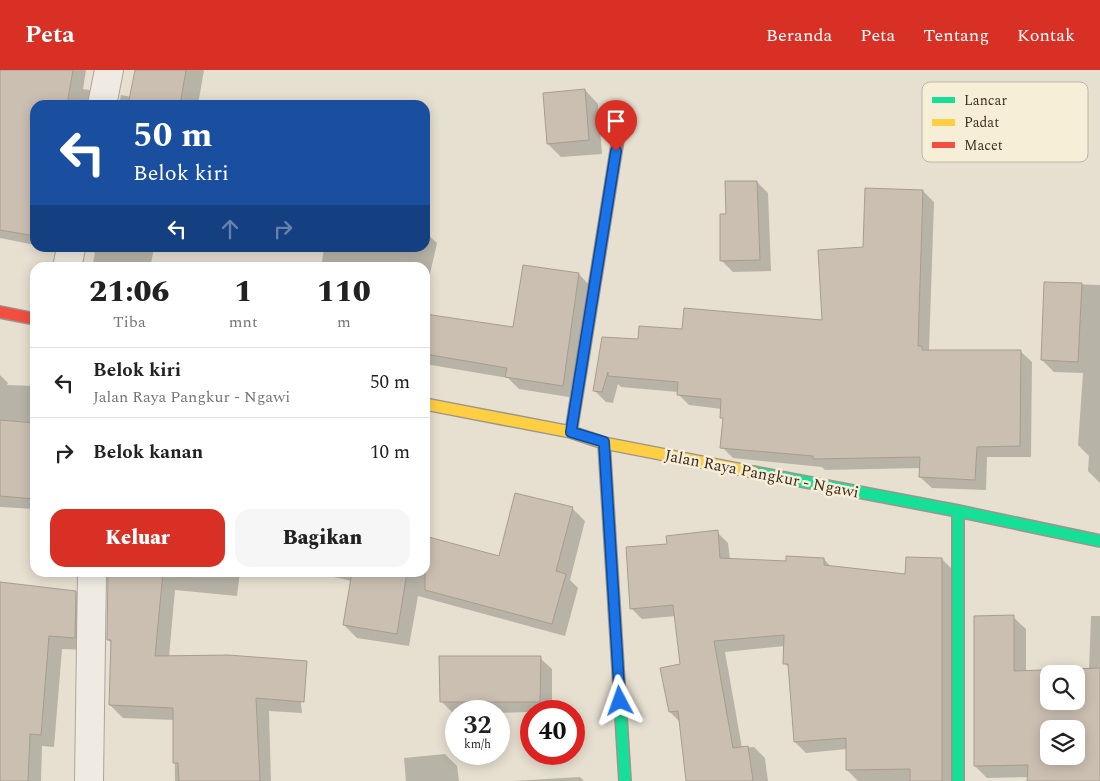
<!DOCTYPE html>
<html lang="id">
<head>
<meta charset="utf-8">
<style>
	body { margin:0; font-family:Spectral,serif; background:#f6f6f6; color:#222; height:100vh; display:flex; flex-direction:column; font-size:19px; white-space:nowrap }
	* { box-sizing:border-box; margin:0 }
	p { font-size:16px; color:#767676 }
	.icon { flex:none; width:28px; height:28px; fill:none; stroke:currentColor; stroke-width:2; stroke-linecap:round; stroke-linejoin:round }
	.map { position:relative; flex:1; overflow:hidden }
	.side { position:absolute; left:30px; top:192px; width:400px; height:315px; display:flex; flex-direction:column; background:#fff; border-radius:15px; box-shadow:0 2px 12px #0003 }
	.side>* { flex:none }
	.hud { position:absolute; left:30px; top:30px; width:400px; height:152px; border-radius:15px; box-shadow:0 2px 12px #0003; background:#1a4fa0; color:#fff; overflow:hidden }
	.tools { position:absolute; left:1040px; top:595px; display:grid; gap:10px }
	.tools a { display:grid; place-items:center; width:45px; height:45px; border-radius:10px; background:#fff; box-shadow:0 2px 12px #0003; font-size:25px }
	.speed { position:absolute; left:445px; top:630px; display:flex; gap:10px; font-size:25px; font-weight:700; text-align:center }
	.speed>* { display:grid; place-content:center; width:65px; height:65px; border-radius:50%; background:#fff; box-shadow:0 2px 12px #0003; line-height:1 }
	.speed small { font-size:12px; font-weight:400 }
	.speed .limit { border:8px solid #d22; background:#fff; color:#111 }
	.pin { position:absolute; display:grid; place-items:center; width:42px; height:42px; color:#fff; margin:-51px -21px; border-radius:50% 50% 50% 0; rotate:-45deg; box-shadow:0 0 5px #0007 }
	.pin .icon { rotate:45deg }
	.me { position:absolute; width:55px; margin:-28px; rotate:356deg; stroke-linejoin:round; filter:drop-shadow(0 0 4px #0008) }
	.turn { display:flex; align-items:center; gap:18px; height:105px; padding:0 20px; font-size:22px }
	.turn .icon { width:65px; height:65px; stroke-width:2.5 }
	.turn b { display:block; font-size:35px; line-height:42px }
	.lanes { display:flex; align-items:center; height:48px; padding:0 20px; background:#0003; justify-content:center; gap:25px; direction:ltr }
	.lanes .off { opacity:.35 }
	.eta { display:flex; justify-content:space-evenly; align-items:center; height:85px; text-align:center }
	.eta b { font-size:30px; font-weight:800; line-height:35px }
	.button { display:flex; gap:10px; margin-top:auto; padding:10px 20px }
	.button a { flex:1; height:58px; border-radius:15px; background:#d93025; color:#fff; font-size:20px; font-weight:800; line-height:58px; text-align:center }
	.button a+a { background:#f6f6f6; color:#222 }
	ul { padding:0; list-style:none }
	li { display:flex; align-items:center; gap:15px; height:70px; padding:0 20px; border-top:1px solid #e0e0e0 }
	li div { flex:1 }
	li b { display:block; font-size:19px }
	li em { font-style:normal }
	header { display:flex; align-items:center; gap:30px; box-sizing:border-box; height:70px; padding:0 25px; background:#d93025; color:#fff }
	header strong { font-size:24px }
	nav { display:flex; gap:28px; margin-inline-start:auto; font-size:18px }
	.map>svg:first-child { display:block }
</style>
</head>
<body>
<header>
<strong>Peta</strong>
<nav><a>Beranda</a><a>Peta</a><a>Tentang</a><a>Kontak</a></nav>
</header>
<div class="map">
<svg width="1100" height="711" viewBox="0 0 1100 711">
	<rect width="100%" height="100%" fill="#e7e0d1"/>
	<path fill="#0003" fill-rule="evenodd" d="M0,0H86L83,19L89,20L100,31L99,35H35V175L0,168Z
		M136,0H204L198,35H119L121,25L131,27Z
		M585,20L598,34L602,84L561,87L548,74Z
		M757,112L768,123L771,201L733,202L721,190L727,146Z
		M923,121L934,132L929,281H1020L1032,292L1031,387H987L986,420L932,418L920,407L921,398L825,400L822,397L733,388L722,377L724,350L721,347L722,339L689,335L678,324V322L621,317L618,314L613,333L606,332L595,321L603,268L639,271L683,260L824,252L865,179Z
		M425,162L437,173L425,226V198H321L324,178H425Z
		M89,178H154L150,198H92L95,183Z
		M524,196L579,204L591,217L575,328L519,319L508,308L425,294V245L514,258Z
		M1045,213L1100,215V413L1088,401L1089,386L1078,375L1083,303L1054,302L1042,290Z
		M0,305L8,313L7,315L35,316V439L0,437Z
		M572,438L585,451L570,510L578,518L565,566L418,526L409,576L357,568L344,555L352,511L311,502H425V467L499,488Z
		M717,462L728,473L730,490L787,493L824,489L832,498L906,505L942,489L953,500V711H858L847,700V679L806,683L795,672L790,598L784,593L785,576L725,582L742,678L754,677L765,688L768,711H687L681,653L670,642L681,595L676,546L642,549L631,538L668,475Z
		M109,502H240L237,526L175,520L169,587L298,604L302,643L269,641L271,711H175L174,650L123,648L110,635L112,574L108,569Z
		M0,513L76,522L89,535L88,580L62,579L54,677L42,676L41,711H0Z
		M1091,546H1100V711H1029V707L987,708L975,696L1013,547L1026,559V601L1089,600ZM1049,604H1076V631H1049ZM1049,659H1076V686H1049Z
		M540,588L552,599V641L499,643V641H456V643H453L441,631Z
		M445,684L457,696L459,711H406L404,688Z
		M580,707L584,711H513Z"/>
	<path fill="#cbbfb2" stroke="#a89c90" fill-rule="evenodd" d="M0,0H73L67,35H35V166L0,160Z
		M135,0H186L180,35H128Z
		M585,19L589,70L547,74L543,23Z
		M725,111H757L760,190L720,191V144H726Z
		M865,118L923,120L918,276H922V280H1021L1020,376L977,377L975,410L919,407L920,387L813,389V386L720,378L723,348H720L721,329L677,325L678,312L608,306V302L602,322L593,321L602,267L638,269L639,256L682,259L684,238L822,250L818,180L863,177Z
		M523,195L579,203L563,316L505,307L507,298L425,284V244L513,257Z
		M1044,212L1082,213L1078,292L1041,290Z
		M0,350L35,353V429L0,426Z
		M515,423L573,437L556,501L566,504L552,554L425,520V466L499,486Z
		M718,460L720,488L786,491V486L824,488V495L905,504L906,487L942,488V711H910V699L846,700V668L794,672L788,594H783L784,565L714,571L733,678L748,676L753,711H686L678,641L669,642L660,598L680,594L673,535L630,539L626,477L667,474L666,466Z
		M108,502H163L155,586L228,585L307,591L304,632L256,628L260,711H179L178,693H173V638L109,635L111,570H107Z
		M352,502H407L397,564L343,555Z
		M0,512L76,521L75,568L49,566L41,665L30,664L28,711H0Z
		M1014,545V601L1100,598V711H1027L1028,695L974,696V546ZM1049,604H1076V631H1049ZM1049,659H1076V686H1049Z
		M439,586H541L540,632H440Z"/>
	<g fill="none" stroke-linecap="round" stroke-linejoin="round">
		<g stroke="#ada599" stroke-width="30">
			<path id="street" d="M102,35L109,0
				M67,198L71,178
				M89,711L92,502"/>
		</g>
		<g stroke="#9c958a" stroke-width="14">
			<path id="fast" d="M604,373L625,711
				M753,402L958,441L1100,471
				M958,441V711"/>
		</g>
		<g stroke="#9c958a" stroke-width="14">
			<path id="slow" d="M425,334L571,362L604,373L753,402"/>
		</g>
		<g stroke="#9c958a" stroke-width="14">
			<path id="jam" d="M0,242L35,249
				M571,362L622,44"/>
		</g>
		<use href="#street" stroke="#efebe3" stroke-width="28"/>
		<use href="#fast" stroke="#16e098" stroke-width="11"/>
		<use href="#slow" stroke="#ffcf43" stroke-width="11"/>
		<use href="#jam" stroke="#f24e42" stroke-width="11"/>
	</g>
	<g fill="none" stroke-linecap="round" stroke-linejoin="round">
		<g stroke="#114b97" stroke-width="12">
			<path id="route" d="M616,81L571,362L604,372L620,631"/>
		</g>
		<use href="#route" stroke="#1a73e8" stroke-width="9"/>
	</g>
	<g text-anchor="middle" stroke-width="5" stroke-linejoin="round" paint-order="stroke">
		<g font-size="16" fill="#3d2e20" stroke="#f7eed8">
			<text transform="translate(762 403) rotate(11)" y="6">Jalan Raya Pangkur - Ngawi</text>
		</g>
	</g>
	<rect x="922" y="12" width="166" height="80" rx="8" fill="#f7eed8" stroke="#bfb4a1" stroke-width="1"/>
	<rect x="932" y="27" width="23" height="6" fill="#16e098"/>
	<rect x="932" y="49" width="23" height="7" fill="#ffcf43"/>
	<rect x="932" y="72" width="23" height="6" fill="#f24e42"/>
	<g font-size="14" fill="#3d2e20">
		<text x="964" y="35">Lancar</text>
		<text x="964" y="57">Padat</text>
		<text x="964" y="80">Macet</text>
	</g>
</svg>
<div class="tools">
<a><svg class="icon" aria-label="search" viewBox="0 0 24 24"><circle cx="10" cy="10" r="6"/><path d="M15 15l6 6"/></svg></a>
<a><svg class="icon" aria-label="layers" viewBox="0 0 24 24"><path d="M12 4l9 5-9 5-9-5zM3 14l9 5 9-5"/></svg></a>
</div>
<div class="speed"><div>32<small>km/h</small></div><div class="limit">40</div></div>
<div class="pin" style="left:616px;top:81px;background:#d93025"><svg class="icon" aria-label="arrive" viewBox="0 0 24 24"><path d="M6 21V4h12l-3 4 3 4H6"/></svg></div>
<svg class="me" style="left:620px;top:631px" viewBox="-20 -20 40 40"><path d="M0-17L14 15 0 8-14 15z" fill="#1a73e8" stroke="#fff" stroke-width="4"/></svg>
<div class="hud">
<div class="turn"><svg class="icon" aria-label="left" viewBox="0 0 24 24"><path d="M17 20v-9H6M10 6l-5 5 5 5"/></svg><div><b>50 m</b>Belok kiri</div></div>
<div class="lanes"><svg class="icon" aria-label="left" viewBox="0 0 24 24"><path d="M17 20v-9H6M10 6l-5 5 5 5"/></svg><svg class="icon off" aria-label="ahead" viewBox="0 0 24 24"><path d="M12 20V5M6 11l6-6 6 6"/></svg><svg class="icon off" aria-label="right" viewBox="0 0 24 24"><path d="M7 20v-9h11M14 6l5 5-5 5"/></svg></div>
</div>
<section class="side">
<div class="eta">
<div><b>21:06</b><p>Tiba</p></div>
<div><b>1</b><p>mnt</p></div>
<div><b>110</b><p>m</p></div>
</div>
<ul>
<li><svg class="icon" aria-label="left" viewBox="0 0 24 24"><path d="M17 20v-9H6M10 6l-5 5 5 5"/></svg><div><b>Belok kiri</b><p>Jalan Raya Pangkur - Ngawi</p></div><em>50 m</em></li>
<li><svg class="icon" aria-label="right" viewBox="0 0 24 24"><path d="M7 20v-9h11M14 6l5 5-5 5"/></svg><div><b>Belok kanan</b></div><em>10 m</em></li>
</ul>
<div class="button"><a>Keluar</a><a>Bagikan</a></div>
</section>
</div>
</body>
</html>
